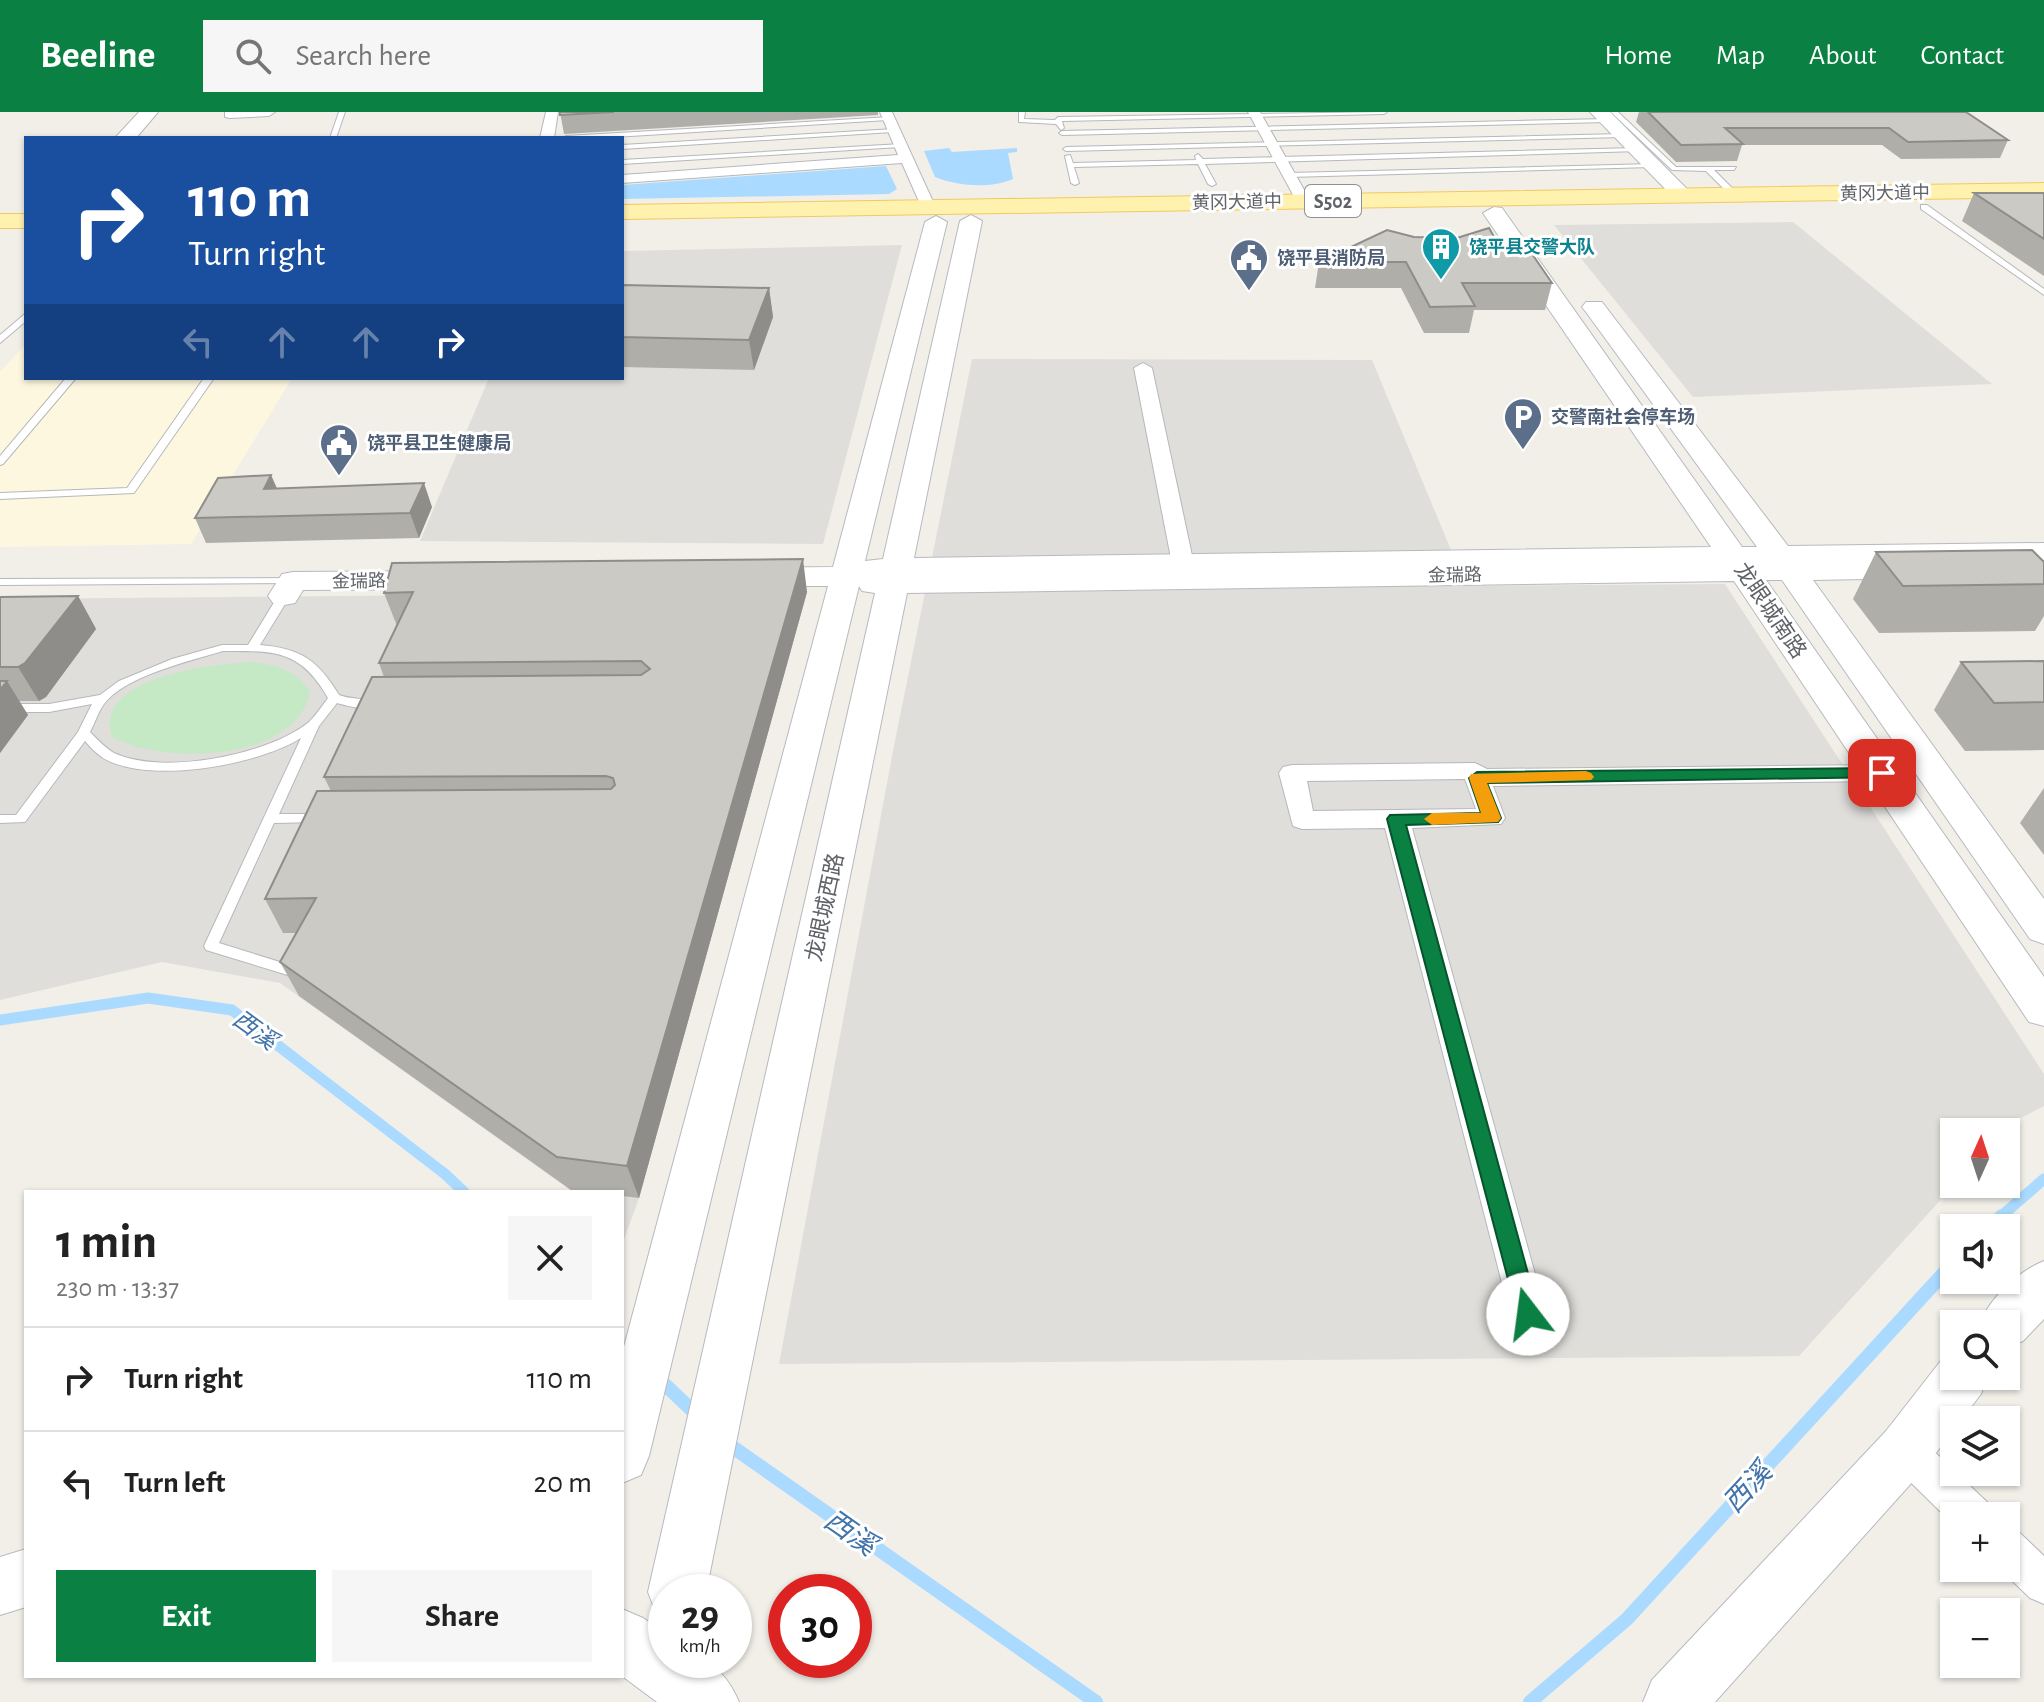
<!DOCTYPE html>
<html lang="en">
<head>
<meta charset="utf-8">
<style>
	body { margin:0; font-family:"Alegreya Sans","Noto Sans SC",sans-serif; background:#f6f6f6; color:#222; height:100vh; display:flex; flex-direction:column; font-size:30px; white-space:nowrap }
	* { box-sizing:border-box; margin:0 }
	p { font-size:26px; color:#767676 }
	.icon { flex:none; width:44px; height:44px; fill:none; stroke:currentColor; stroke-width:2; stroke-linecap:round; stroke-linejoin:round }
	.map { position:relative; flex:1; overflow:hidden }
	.panel { position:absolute; left:24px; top:1078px; width:600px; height:488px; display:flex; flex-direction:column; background:#fff; border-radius:0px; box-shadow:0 2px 6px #0004 }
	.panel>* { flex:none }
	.hud { position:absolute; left:24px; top:24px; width:600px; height:244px; border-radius:0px; box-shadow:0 2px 6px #0004; background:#1a4fa0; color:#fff; overflow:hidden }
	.needle { width:52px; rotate:3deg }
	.fabs { position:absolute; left:1940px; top:1006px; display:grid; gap:16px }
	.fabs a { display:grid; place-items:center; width:80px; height:80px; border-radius:0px; background:#fff; box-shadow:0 2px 6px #0004; font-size:40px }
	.speed { position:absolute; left:648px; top:1462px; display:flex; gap:16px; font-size:40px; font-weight:700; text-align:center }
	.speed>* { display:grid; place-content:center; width:104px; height:104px; border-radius:50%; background:#fff; box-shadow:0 2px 6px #0004; line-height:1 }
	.speed small { font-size:20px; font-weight:400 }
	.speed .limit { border:12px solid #d22; background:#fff; color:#111 }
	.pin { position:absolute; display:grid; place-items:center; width:68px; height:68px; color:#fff; margin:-34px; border-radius:16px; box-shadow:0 4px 12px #0006 }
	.me { position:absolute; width:88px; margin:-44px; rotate:345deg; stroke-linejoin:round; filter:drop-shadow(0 0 6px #0008) }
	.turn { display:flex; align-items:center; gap:28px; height:168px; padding:0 32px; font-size:36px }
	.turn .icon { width:104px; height:104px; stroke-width:2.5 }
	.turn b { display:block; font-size:56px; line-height:68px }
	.lanes { display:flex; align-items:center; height:76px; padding:0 32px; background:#0003; justify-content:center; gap:40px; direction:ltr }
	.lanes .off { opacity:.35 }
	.round { display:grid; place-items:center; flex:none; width:84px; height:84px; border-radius:0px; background:#f6f6f6 }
	.overview { display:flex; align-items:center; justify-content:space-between; height:136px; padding:0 32px }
	h1 { font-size:48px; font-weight:700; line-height:60px }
	.button { display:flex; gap:16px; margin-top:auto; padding:16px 32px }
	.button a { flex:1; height:92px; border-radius:0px; background:#0b8043; color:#fff; font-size:32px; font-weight:700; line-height:92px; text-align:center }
	.button a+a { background:#f6f6f6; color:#222 }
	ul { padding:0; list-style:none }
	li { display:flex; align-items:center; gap:24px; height:104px; padding:0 32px; border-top:2px solid #e0e0e0 }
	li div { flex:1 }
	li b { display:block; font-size:30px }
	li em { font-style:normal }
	header { display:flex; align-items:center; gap:48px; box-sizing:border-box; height:112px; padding:0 40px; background:#0b8043; color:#fff }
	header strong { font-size:38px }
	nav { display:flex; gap:44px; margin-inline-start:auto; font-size:28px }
	.search { width:560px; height:72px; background:#f6f6f6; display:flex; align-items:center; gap:20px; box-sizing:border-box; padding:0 28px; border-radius:0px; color:#767676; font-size:30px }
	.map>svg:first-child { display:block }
</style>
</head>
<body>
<header>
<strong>Beeline</strong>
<div class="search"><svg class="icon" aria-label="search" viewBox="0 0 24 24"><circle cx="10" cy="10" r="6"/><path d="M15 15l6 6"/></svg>Search here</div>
<nav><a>Home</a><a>Map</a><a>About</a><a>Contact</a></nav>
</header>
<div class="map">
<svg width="2044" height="1590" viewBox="0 0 2044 1590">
	<rect width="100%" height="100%" fill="#f1efe8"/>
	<path fill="#fef7e0" d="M26,232V266H292L191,432L0,435V260Z"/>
	<path fill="#e0deda" d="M1793,110L1992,272L1693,285L1554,113Z
		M902,133L823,432L420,429L489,266H622V139Z
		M972,247L1372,248L1466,474L1725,472L2044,962V994L2009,1012L2002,1020H1954L1955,1072L1799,1244L779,1252L893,639Z
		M807,480L639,1086L622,1133V1080H573L280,871L162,850L0,888V487Z"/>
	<path fill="#c5e8c5" d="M252,550C278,554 296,557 310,580C296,651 163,653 112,625C91,565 214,552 252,550Z"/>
	<path fill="#aadaff" d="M949,36L952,40L1017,36V40L1008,41L1013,67C990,77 957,74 935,65L924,39Z
		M886,54L897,77L889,82L622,87V73Z"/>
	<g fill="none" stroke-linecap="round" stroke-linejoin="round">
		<path stroke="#aadaff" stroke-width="11" d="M0,908L148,886L232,898L445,1062L464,1080
			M1999,1106L2044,1067"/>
		<path stroke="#aadaff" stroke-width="14" d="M1988,1116L2002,1104
			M658,1266L698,1304
			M724,1329L1096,1590
			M1530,1590L1627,1507L1954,1150"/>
		<g stroke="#b5b8bc" stroke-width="2">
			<path id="lane" d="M339,0H345L336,26H330Z
				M1019,0H1025L1024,7L1055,8L1058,5L1387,0L1384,2L1062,9L1064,16L1061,18L1056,12L1019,10Z
				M1611,0H1618L1676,55H1736L1734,58H1714L1740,84L1733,86L1706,59L1672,58Z
				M890,5L888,8L598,26H563L566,24Z
				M1609,7L1607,10L1062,23L1059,21L1062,19Z
				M895,17L893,20L622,37V33Z
				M1624,22L1622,25L1066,39L1063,37L1066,35Z
				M902,32L900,35L622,52V48Z
				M1637,36L1639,39L1205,52L1216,72L1212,74L1208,72L1198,52L1074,55L1079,71L1075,73L1071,71L1065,44L1070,43L1073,51L1196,48L1195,44L1198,42L1203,47Z
				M1654,52L1652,55L1289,65L1285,63L1289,61Z
				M1921,93H1927L2044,177V183L1921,97Z
				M26,201V209L0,231V223Z
				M66,266H76L3,352L0,353V344Z
				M204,266H214L134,381L0,387V381L127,376Z
				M293,466L297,467V471L0,473V467Z
				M284,481L290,484L260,533C300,536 318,548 339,583C351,588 374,586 382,592C370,600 351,595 337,591L319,614L279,702H319L326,706L319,710L274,711L219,831L296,855L298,859L296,863L291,864L206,838L204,834L301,626C258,653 149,673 103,646C96,641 90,635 85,629L25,710L0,711V703H16L78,620L92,592L49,600H0V592H49L100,583L119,569L172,547L222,533H248L278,484ZM223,539C274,539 300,537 328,586C322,594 316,603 309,610C269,643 162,664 114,641C105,636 97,627 90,620C95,611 98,600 104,592C125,564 190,549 223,539Z"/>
		</g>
		<g stroke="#b5b8bc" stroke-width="2">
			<path id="street" d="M225,0H275L269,4L230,6L225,5Z
				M546,0H558L554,26H540Z
				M880,0H892L935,94L933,97L928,98L921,94L902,51L622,71V63L898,43Z
				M1248,0H1260L1311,90L1309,93L1304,94L1297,90Z
				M1143,251L1152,256L1197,467L1186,474L1175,467L1134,256Z
				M1475,651L1487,657L1882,653L1891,655L1895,661L1891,667L1882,669L1493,674L1505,706L1501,712L1412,716L1546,1202L1541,1214L1528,1218L1515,1214L1510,1202L1385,716L1302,717L1293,714L1279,661L1283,655L1292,653ZM1465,667L1476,697L1313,699L1307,669Z
				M1905,1319L1919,1325L1987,1390L1993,1404H1954V1413L1891,1351L1886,1338L1891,1325Z
				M2006,1415L2020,1421L2044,1444V1492L2030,1486L1999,1456H2006Z"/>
		</g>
		<g stroke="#b6babf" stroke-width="2">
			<path id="secondary" d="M139,0H158L136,26H115Z
				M1590,0H1610L1691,81L1694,85L1691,89H1677Z
				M1494,95L1502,96L1742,435H1757L1586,200L1582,195L1586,190H1602L1788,434L2044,431V449L1931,451L1935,457L1931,464L1920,466L1813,468L2044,787V832L2030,827L1782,468H1766L2044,865V914L2029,910L1734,469L907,481L706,1480H666V1505L656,1501L648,1480L875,481L862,479L859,474L649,1344L641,1363L622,1371V1242L828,474H750L739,472L734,465L739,458L750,456L833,455L925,110L936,104L947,110L865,449L883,447L960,109L971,103L982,109L914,446L1711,435L1483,101Z
				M442,459L453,461L458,468L453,475L442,477L303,478L295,491L284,493L273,491L268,484L282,462L293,460Z
				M2044,1149V1207L2023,1229L2006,1235V1212H1979C1991,1185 2017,1160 2044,1149Z
				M1954,1242V1264H1988L1981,1282L1961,1308H1954V1317L1924,1357L1715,1590H1643L1652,1568L1886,1319L1943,1246Z
				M26,1437V1495L0,1503V1445Z
				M622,1497L643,1506L666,1522V1548C706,1548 722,1551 739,1590H657L622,1564Z"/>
		</g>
		<g stroke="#f2c960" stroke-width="2">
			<path id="primary" d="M2044,71V85L622,107V93Z
				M0,102H26V116H0Z"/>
		</g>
		<use href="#lane" fill="#fff" fill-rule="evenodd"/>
		<use href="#street" fill="#fff" fill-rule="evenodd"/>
		<use href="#secondary" fill="#fff" fill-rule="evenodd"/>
		<use href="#primary" fill="#fff2af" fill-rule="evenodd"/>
	</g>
	<path fill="#afaea9" d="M560,0H878V3L564,22Z
		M1626,0H1966L2008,28L2000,46L1901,47L1882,33H1742L1737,49L1676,50L1636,10L1639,0Z
		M1974,81H2044V164L1962,109Z
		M1414,125L1501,137L1552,171L1545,198H1474L1469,221H1424L1401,176H1315L1319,150Z
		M622,173L769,176L773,205L754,258L622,255Z
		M271,363L277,376L432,395L419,426L206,431L195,406Z
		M1876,440L2044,450V504L2035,519L1879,521L1853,487Z
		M392,451L807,480L639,1086L622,1084V1080H590L571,1078L299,884L280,850L297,821H283L265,787L331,679L324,665L384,565L379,551L397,514L384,481Z
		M78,484L96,517L46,585L39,589H19L28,603L0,641V485Z
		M2044,549V638L1965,639L1934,598L1961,550Z
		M2044,676V743L2020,711Z"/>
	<path fill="#8f8d8a" d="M769,176L773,205L754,258L749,228Z
		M271,363L281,387L264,377Z
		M424,371L432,395L419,426L410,401Z
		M803,447L807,480L639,1086L627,1054Z
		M78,484L96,517L46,585L39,589L18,555Z
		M7,569L28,603L0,641V578Z"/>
	<path fill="#cccac5" stroke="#8f8d8a" stroke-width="2" d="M560,0H614L560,3Z
		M1648,0H1966L2008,28L1908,30L1889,16H1725L1743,32L1681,33Z
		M1974,81H2044V127Z
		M1489,116L1501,137L1528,136L1552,171H1462L1475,194L1430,195L1406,150H1319L1387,118L1414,125L1457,126Z
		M622,173L769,176L749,228L622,225Z
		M271,363L264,377L424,371L410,401L195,406L218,366Z
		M2032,438L2044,450V472L1903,474L1876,440Z
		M803,447L627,1054L557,1045L280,850L316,786L265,787L317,679L611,677L615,673L613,666L606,664L324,665L372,565L641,563L650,557L641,549L379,551L413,480L384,481L392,451Z
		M78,484L25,551L18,555H0V485Z
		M2044,549V590L1994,591L1961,550Z
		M0,569H7L0,578Z"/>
	<path fill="#0b8043" stroke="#07532c" stroke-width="2" d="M1882,656L1888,657L1890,661L1888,665L1487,671L1501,706L1498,710L1406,713L1539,1202L1536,1209L1528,1212L1519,1209L1387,707L1390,703L1481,701L1469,666L1477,660Z"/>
	<path fill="#f59e0b" d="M1586,659L1591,661L1594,665L1591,668L1487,671L1501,706L1498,710L1432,713L1424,707L1432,701H1481L1469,666L1471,662Z"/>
	<defs>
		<g id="building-pin" transform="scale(2)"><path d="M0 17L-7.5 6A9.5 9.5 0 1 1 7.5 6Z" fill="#0f9aa8" stroke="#fff"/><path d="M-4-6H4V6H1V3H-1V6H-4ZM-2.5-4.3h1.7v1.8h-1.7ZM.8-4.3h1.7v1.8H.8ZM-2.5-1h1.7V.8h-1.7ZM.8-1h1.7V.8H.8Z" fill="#fff"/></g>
		<g id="civic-pin" transform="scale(2)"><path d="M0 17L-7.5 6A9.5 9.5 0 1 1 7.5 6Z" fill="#5c6f8a" stroke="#fff"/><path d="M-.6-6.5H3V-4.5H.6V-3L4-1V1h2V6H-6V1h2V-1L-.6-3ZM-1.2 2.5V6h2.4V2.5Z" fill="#fff"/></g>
		<g id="parking-pin" transform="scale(2)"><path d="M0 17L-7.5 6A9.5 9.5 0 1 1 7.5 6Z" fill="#5c6f8a" stroke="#fff"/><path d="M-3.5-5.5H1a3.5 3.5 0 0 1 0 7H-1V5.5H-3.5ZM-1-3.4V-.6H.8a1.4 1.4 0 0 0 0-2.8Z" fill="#fff"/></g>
	</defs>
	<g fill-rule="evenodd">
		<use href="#building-pin" x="1441" y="135"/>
		<use href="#civic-pin" x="1249" y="146"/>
		<use href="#parking-pin" x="1523" y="305"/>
		<use href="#civic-pin" x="339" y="331"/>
	</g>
	<g text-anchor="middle" stroke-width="6" stroke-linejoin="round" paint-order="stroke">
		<g font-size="18" fill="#5f6368" stroke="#fff">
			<text transform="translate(1885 81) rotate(-1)" y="6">黄冈大道中</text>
			<text transform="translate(1237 90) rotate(-1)" y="6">黄冈大道中</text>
			<text transform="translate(1455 463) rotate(-1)" y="6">金瑞路</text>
			<text transform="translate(359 469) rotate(-1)" y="6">金瑞路</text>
		</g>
		<g font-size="18" font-weight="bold" fill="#0d838f" stroke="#fff" text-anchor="start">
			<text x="1469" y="141">饶平县交警大队</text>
		</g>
		<g font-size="18" font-weight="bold" fill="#4e5e75" stroke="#fff" text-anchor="start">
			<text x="1277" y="152">饶平县消防局</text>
			<text x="1551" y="311">交警南社会停车场</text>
			<text x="367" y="337">饶平县卫生健康局</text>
		</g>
		<rect fill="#fff" stroke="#8f9295" stroke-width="2" x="1305" y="73" width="56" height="32" rx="6"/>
		<g font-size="20" font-weight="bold" fill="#5f6368">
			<text x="1333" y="96">S502</text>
		</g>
		<g font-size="22" fill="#5f6368" stroke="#fff">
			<text transform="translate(1771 498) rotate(56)" y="8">龙眼城南路</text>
			<text transform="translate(824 795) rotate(-78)" y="8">龙眼城西路</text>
		</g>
		<g font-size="24" font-style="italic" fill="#4174aa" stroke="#fff">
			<text transform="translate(255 918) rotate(36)" y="8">西溪</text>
		</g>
		<g font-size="28" font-style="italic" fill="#4174aa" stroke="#fff">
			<text transform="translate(1747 1375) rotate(-47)" y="10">西溪</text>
			<text transform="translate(851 1420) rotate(35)" y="10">西溪</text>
		</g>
	</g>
</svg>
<div class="fabs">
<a><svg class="needle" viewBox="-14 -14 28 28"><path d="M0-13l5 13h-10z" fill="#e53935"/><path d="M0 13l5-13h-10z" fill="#767676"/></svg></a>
<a><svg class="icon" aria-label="sound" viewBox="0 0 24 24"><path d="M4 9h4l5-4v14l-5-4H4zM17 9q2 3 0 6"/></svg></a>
<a><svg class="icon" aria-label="search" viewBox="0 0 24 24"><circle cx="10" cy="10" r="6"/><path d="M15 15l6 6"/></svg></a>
<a><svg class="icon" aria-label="layers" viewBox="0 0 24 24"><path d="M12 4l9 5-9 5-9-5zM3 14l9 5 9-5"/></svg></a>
<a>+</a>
<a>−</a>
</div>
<div class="speed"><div>29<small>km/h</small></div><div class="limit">30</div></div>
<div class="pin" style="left:1882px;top:661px;background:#d93025"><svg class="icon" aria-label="arrive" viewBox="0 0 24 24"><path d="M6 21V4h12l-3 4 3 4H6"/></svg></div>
<svg class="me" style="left:1528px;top:1202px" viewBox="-20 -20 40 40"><circle r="19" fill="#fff"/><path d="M0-13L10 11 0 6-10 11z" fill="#0b8043"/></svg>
<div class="hud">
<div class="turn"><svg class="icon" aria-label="right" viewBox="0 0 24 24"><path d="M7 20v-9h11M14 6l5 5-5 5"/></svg><div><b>110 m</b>Turn right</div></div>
<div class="lanes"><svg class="icon off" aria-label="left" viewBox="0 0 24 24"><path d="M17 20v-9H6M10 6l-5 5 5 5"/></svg><svg class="icon off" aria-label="ahead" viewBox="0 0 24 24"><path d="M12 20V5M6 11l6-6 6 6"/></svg><svg class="icon off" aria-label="ahead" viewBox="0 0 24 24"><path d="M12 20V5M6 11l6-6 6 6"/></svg><svg class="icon" aria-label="right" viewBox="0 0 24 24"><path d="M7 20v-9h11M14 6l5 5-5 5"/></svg></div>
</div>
<section class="panel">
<div class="overview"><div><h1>1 min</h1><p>230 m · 13:37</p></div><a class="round"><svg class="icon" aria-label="close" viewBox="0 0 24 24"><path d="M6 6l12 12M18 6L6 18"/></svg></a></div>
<ul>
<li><svg class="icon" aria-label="right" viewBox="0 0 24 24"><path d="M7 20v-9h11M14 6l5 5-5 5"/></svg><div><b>Turn right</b></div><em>110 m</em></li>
<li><svg class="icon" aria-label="left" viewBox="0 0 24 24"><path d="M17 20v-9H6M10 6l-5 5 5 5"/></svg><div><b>Turn left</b></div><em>20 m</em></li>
</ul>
<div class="button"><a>Exit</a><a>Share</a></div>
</section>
</div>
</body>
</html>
